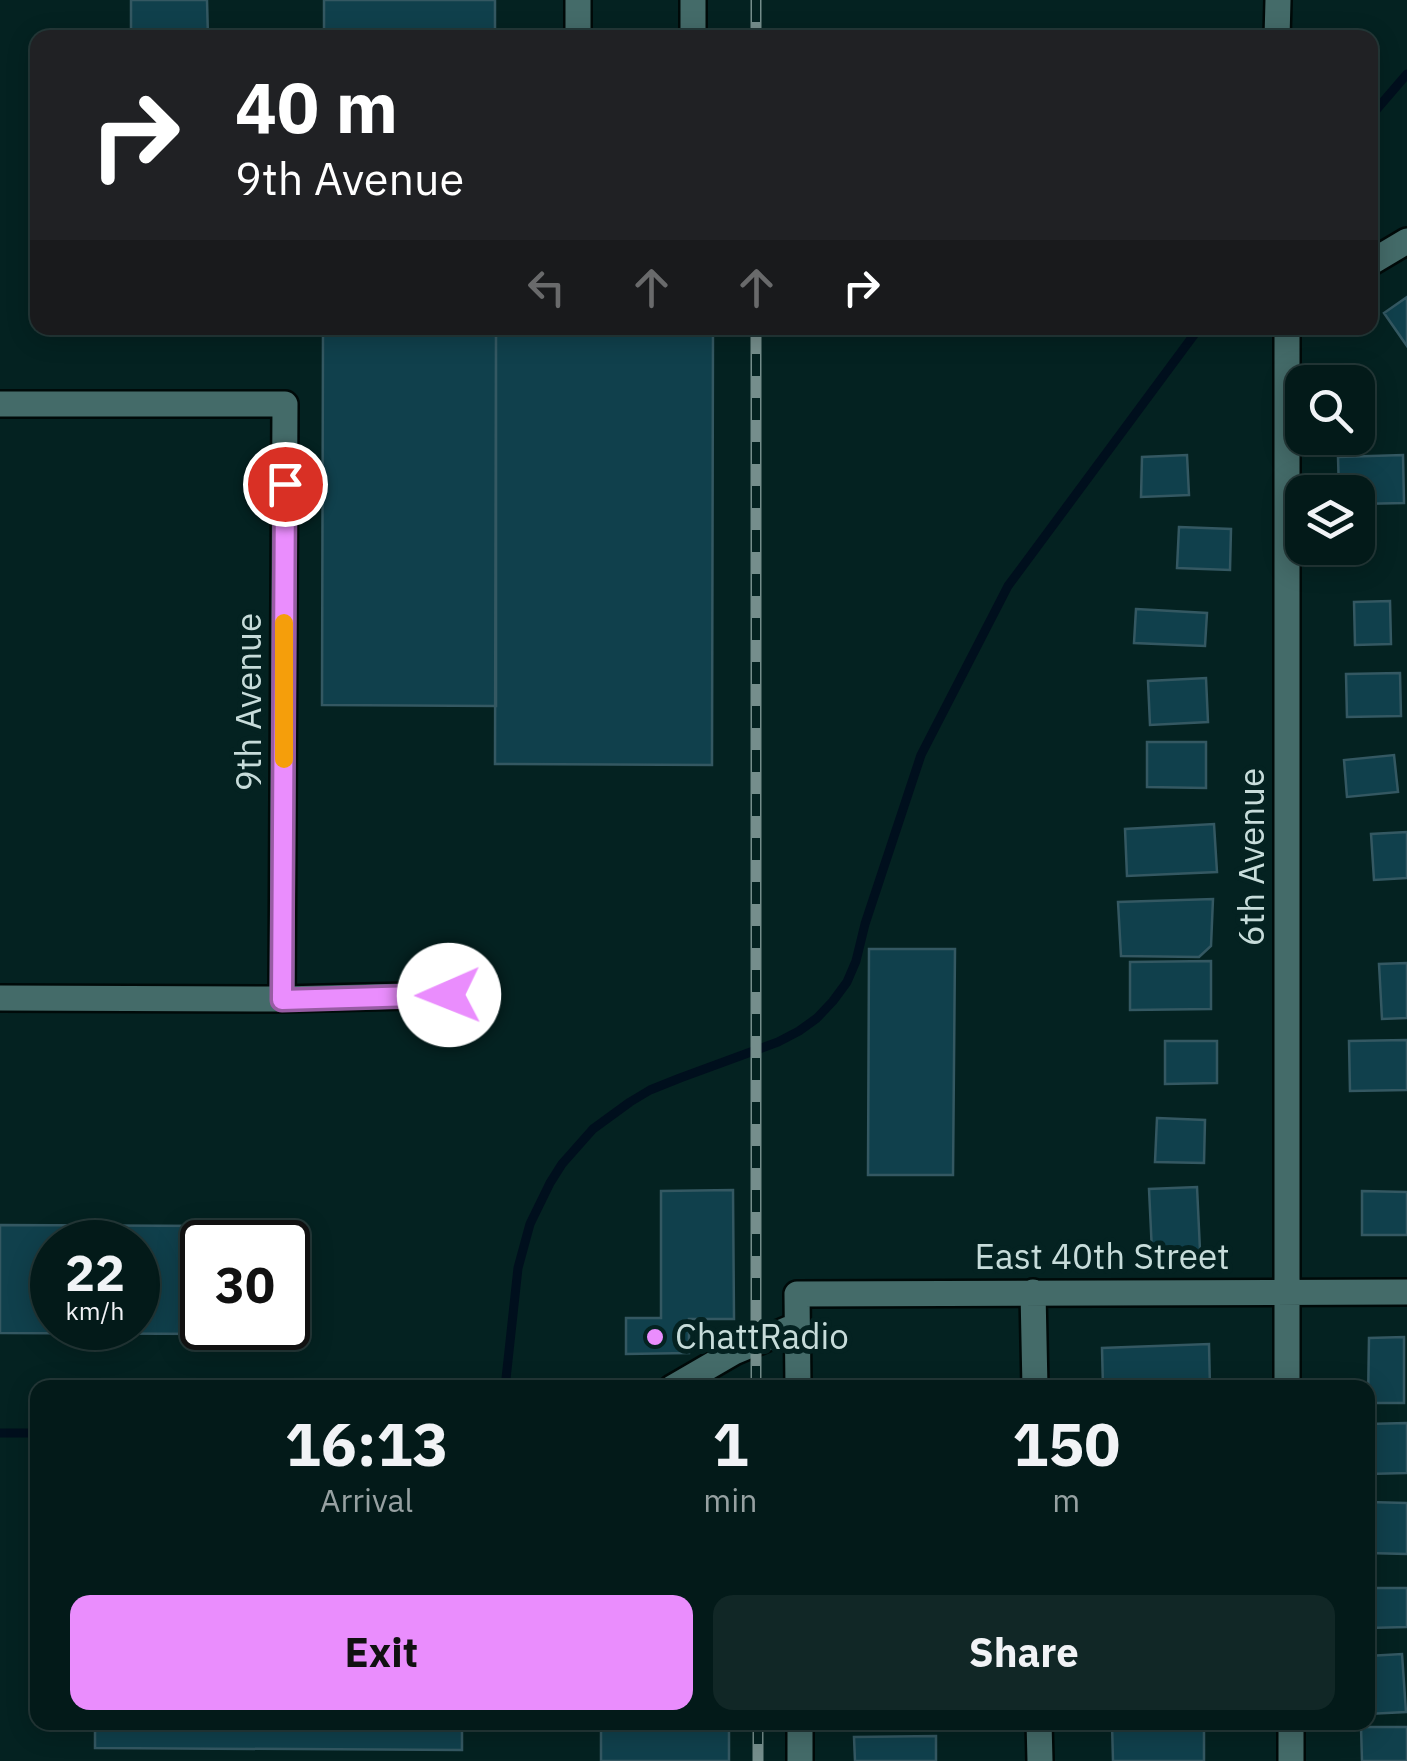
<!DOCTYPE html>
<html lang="en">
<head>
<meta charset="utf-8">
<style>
	body { margin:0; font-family:"IBM Plex Sans",sans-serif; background:#112726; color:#f1f3f6; height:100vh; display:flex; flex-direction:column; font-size:38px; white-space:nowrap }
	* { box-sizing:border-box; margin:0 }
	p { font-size:32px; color:#97a1a2 }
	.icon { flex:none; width:55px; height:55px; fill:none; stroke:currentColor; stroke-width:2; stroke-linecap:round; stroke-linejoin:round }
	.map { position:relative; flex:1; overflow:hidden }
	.side { position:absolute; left:30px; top:1380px; width:1345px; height:350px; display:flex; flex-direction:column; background:#031a19; border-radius:20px; box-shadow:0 5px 25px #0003,0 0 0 2px #243838 }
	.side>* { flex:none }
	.hud { position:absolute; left:30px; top:30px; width:1348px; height:305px; border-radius:20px; box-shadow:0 5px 25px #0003,0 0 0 2px #243838; background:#202124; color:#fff; overflow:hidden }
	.fabs { position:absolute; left:1285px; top:365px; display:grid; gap:20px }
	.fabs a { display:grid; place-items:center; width:90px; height:90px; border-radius:20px; background:#031a19; box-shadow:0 5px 25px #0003,0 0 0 2px #243838; font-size:50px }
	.speed { position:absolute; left:30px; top:1220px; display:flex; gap:20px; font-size:50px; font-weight:700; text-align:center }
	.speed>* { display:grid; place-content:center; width:130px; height:130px; border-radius:50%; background:#031a19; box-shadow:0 5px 25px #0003,0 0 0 2px #243838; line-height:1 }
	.speed small { font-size:25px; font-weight:400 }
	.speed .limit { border:5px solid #111; border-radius:15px; background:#fff; color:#111 }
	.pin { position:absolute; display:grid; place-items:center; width:85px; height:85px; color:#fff; margin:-42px; border:5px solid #fff; border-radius:50%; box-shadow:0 2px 10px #0007 }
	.me { position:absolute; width:110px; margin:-55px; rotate:269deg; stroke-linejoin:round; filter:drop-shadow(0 0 8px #0008) }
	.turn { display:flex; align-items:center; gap:35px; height:210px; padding:0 40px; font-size:45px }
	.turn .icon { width:130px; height:130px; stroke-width:2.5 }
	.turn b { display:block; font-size:70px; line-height:85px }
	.lanes { display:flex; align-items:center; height:95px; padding:0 40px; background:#0003; justify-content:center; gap:50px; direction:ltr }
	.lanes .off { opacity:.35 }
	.eta { display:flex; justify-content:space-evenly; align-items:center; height:170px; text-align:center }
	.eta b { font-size:60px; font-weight:700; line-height:70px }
	.action { display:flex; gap:20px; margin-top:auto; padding:20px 40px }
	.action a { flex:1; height:115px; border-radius:20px; background:#ea8dfd; color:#111; font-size:40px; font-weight:700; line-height:115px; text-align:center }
	.action a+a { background:#112726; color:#f1f3f6 }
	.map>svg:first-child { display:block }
</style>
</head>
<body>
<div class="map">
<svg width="1407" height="1761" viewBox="0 0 1407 1761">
	<rect width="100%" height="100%" fill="#042221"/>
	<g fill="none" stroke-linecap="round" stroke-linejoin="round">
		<path stroke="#000f1d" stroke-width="9" d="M1370,117L1407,74
			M505,1388L518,1268L530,1224L550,1183L562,1164L593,1129L630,1102L650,1090L680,1078L778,1042L799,1031L817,1018L833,1001L847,982L856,961L865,924L921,755L1008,586L1199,328
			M0,1433H38"/>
	</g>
	<path fill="#10404c" stroke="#345862" stroke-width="2.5" fill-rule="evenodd" d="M131,0H207L208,38H131Z
		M324,0H495V38H324Z
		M1407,297V346L1384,313Z
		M323,328H496V706L322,705Z
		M496,328H713L712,765L495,764Z
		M1187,455L1189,495L1141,497L1142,457Z
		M1403,455L1404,503L1358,504V492H1339L1338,457Z
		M1179,527L1231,529L1230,570L1177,568Z
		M1390,601L1391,644L1355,645L1354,602Z
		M1136,609L1207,613L1205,646L1134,643Z
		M1400,673L1401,716L1347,717L1346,674Z
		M1206,678L1208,722L1150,725L1148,681Z
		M1147,742H1206V788L1147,787Z
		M1394,755L1398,792L1347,797L1344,760Z
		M1214,824L1217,872L1127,876L1125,829Z
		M1407,832V878L1374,880L1371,834Z
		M1213,899L1211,946L1199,957L1121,956L1118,902Z
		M869,949H955L953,1175H868Z
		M1211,961V1009L1130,1010V962Z
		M1407,963V1018L1382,1019L1379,964Z
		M1407,1040V1090L1350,1091L1349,1041Z
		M1165,1041H1217V1083L1165,1084Z
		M1157,1118L1205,1120L1204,1163L1155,1162Z
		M1197,1187L1200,1250L1152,1252L1149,1189Z
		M733,1190L734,1319H689V1353L626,1354V1318H661V1191Z
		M1362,1191L1407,1192V1235H1362Z
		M0,1225L215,1226L214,1242H202V1328H214V1334L0,1333ZM52,1242H138V1328H52Z
		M1404,1337V1403H1368L1369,1338Z
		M1209,1344L1210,1388H1103L1102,1348Z
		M1407,1423V1473L1368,1474V1424Z
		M1368,1502L1407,1503V1554L1368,1553Z
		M1368,1588H1407V1627L1368,1628Z
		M1402,1654L1406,1712L1368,1714V1656Z
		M95,1722H462V1750L95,1748Z
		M729,1722V1761H601V1723Z
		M1204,1723V1761H1113L1112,1724Z
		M1361,1727H1407V1761H1362Z
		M936,1736V1761H855L854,1737Z"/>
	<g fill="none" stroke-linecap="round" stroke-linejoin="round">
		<g stroke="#000a09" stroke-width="30">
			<path id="minor" d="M578,0V38
				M693,0V38
				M1277,38L1278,0
				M1370,263L1407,241
				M0,404H285L282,999
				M0,998L282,999L449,995
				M1033,1292L1035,1388
				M672,1388L734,1352L798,1325
				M798,1388L797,1294L1407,1292
				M1287,1388V328
				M800,1722V1761
				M1039,1722L1040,1761
				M1291,1722V1761"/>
		</g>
		<use href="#minor" stroke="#446b69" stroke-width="25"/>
		<g stroke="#758e8c" stroke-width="11">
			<path id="rail" d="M756,0V38
				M756,1388V328
				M758,1722V1761"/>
		</g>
		<use href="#rail" stroke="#042221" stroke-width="8" stroke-dasharray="22" stroke-linecap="butt"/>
	</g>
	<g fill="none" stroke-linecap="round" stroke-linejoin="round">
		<g stroke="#985ca4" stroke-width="25">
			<path id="route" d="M285,484L282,1000L449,995"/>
		</g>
		<use href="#route" stroke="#ea8dfd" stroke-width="18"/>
		<path stroke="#f59e0b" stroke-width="18" d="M284,759V623"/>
	</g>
	<circle fill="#ea8dfd" stroke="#042221" stroke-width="4" cx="655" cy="1337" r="10"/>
	<g text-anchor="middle" stroke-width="10" stroke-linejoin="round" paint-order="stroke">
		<g font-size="35" fill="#c7dcda" stroke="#042221">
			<text transform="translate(249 702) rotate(-90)" y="12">9th Avenue</text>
			<text transform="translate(1252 857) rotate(-90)" y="12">6th Avenue</text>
			<text x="1102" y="1269">East 40th Street</text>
		</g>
		<g font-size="35" fill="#c7dcda" stroke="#042221" text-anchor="start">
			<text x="675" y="1349">ChattRadio</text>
		</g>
	</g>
</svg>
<div class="fabs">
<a><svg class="icon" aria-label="search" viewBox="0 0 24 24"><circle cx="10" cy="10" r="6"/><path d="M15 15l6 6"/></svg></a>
<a><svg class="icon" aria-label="layers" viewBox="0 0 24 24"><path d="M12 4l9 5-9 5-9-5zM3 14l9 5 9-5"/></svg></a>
</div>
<div class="speed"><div>22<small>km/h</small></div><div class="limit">30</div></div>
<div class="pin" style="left:285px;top:484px;background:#d93025"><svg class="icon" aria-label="arrive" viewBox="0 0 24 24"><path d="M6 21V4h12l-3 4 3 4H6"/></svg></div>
<svg class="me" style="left:449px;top:995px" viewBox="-20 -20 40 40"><circle r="19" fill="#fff"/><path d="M0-13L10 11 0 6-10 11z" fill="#ea8dfd"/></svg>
<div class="hud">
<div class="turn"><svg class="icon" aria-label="right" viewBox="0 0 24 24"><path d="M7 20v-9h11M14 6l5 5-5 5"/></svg><div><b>40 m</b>9th Avenue</div></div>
<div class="lanes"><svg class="icon off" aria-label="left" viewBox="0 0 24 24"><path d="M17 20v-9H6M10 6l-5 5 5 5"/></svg><svg class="icon off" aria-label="ahead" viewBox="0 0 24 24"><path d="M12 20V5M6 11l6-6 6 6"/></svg><svg class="icon off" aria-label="ahead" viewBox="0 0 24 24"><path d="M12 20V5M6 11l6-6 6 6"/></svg><svg class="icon" aria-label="right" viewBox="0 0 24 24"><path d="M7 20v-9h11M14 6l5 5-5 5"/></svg></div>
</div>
<section class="side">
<div class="eta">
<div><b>16:13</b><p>Arrival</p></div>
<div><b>1</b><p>min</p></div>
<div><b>150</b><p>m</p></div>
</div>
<div class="action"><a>Exit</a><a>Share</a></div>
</section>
</div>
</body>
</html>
